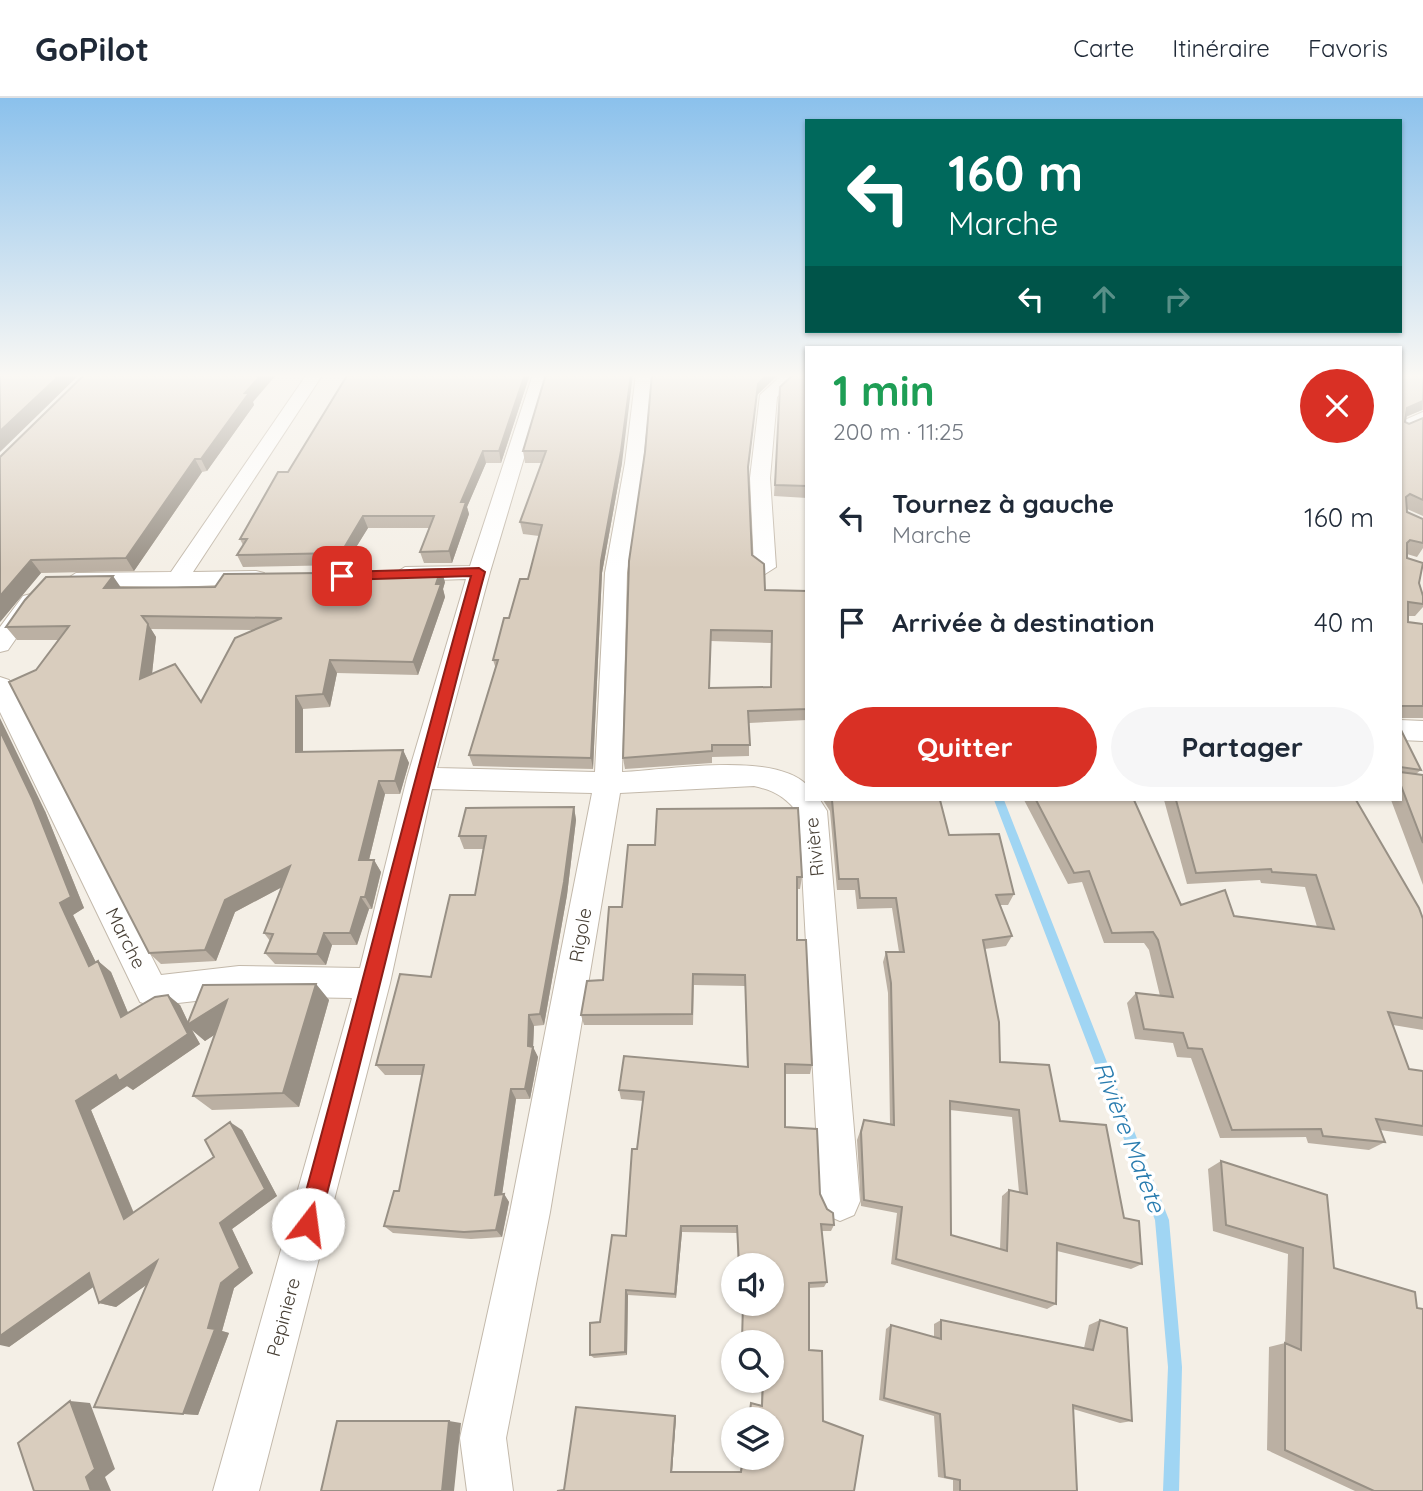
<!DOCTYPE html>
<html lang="fr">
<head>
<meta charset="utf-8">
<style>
	body { margin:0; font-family:Quicksand,sans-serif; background:#f6f6f7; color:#1f2937; height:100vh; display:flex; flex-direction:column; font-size:26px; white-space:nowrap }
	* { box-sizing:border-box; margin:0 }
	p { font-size:23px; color:#747a83 }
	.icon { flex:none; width:38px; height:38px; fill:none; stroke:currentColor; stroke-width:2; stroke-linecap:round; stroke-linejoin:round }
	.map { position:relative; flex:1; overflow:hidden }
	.sheet { position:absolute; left:805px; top:248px; width:597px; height:455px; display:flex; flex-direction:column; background:#fff; border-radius:0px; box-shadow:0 2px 5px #0004 }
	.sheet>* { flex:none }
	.banner { position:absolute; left:805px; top:21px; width:597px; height:214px; border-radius:0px; box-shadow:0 2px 5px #0004; background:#00695c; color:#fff; overflow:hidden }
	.buttons { position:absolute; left:721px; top:1155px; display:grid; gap:14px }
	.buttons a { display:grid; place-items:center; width:63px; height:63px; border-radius:50%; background:#fff; box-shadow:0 2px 5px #0004; font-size:35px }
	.pin { position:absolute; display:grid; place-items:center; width:60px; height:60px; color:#fff; margin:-30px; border-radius:14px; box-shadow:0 4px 10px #0006 }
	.me { position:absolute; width:77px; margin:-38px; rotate:15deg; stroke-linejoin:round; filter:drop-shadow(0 0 5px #0008) }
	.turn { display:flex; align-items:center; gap:24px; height:147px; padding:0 28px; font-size:32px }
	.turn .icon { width:91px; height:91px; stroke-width:2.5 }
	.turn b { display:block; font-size:49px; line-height:60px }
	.lanes { display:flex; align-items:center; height:66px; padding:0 28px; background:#0003; justify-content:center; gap:35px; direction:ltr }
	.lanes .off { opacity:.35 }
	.round { display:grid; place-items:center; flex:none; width:74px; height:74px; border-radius:37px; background:#f6f6f7 }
	.summary { display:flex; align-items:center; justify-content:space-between; height:119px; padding:0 28px }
	h1 { font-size:42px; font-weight:700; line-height:52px; color:#1e9e55 }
	.button { display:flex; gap:14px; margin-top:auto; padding:14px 28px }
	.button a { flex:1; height:80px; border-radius:42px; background:#d93025; color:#fff; font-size:28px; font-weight:700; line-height:80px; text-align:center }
	.button a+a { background:#f6f6f7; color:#1f2937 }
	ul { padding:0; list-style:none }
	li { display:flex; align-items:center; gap:21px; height:105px; padding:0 28px }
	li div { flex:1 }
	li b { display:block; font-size:26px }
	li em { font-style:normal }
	header { display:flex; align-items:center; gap:42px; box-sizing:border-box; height:98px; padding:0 35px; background:#fff; border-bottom:2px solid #e0e1e3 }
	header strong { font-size:33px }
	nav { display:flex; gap:38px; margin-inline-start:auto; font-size:24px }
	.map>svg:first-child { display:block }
</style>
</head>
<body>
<header>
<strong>GoPilot</strong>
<nav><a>Carte</a><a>Itinéraire</a><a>Favoris</a></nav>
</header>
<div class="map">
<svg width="1423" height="1393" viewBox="0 0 1423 1393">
	<rect width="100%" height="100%" fill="#f4efe6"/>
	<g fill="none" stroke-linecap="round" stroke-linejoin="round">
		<path fill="#a0d5f3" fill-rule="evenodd" d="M994,702H1004L1169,1122L1182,1269L1179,1393H1163L1168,1269L1155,1122Z"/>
		<g stroke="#c3b9ab" stroke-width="2">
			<path id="street" d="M307,276H323L193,474L256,473L264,475L267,480L264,485L177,489L68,487L65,482L76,475L171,474Z
				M533,276H549L490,474L437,670L595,674L605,475L625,365L636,276H652L643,365L627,475L622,674C667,672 773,653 807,687V702H820L827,713L860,1103L854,1117L840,1123L826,1117L820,1103L799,716C785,699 776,693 754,688L620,695L550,1114L506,1340L513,1393H467L460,1340L510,1114L592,695L432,691L390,885L259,1393H213L352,900L239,898L152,908L140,904L0,614V579L9,582L13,588L161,877L239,868L360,870L407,680L466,481L405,483L394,476L405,469L470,468Z
				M783,276H801L777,299L770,380L776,469L765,476L754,469L750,380L760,297Z
				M1423,314V326L1400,336V324Z
				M31,496L39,498L42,503L8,552L0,554V529L23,498Z
				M1400,622L1423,623V643L1400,642Z"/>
		</g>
		<use href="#street" fill="#fff" fill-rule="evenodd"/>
	</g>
	<path fill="#bbb0a3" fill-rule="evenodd" d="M85,276L253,304L254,307L207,373L202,374L134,473L41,475L0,524Z
		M348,276H530L501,365H486L467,409L469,416L452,465H424L420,454L430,430H368L345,467L243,469L237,457L243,447L240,441L288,374Z
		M546,276L622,365L602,475L593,671L473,668L469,657L496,571L493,562L509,520L528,481L539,438L523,436L520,424L542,365H525L523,353Z
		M652,276H779L757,297L748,374L752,457L765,492L807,493V622L749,625V658L712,659V665L625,671L623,660L645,354ZM711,543L771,545L770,589L709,590Z
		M807,276V400L774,398L780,289Z
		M1400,276H1423V312H1422L1406,319L1405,324L1409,326L1423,320V418L1407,411V414L1423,421V450L1417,459L1407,456V460L1423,498V509L1415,518H1408V524L1423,526V620H1400Z
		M445,484L443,491L445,499L418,577L337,575L330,609L303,611V654L403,652L409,665L400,696H385L369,762H374L381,774L372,811H369L357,847H332L326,867L275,866L265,855L270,843L264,835L282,789L235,814L216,863L161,866L149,855L36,572L59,542H17L6,529L121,490ZM151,531L253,532L201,604L152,576L156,539Z
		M1400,630L1421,672L1416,676L1423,677V787L1391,702H1400Z
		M823,702H940L949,737L1014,796L1008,807H1000L1012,838L1006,848L985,851L1000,964L1060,1023L1124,1120L1142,1166L1131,1171L1057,1153L1056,1206L1047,1211L891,1166L897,1115L861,1108L857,1042L864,1022L890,1026L888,895L883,864L886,854H899L892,810L857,811L855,792H837L830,713ZM950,1012L1012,1019L1019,1094L1009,1092L1002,1098L1000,1151L951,1137Z
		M1024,702H1134L1181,807L1234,818L1317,829L1305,789L1261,785L1260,782L1187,786L1164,702H1356L1423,821V932L1393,927L1409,971L1423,973V1038L1380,1032L1385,1044L1369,1052L1308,1045L1306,1039L1220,1040L1191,960L1177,959L1173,945L1135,941L1127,905L1136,895L1160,898L1149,852L1144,845H1104L1082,784L1068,786Z
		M574,709L576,722L567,797L544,927L534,928L533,949L538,959L530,1001H516L502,1096H504L509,1104L502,1139L471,1141L393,1135L384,1128L399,1093L422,977H385L376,967L431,879L475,797L483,751H464L459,738Z
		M45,713L84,810L73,817L96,865L98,863L111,874L128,915L180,907L188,924L316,886L329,902L299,1009L212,1012L193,998L215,936L205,943L192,932L200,946L133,992L127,988L91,1012L134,1115L214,1059L242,1032L277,1098L232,1131L253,1175L234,1190L222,1233L229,1235L198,1317L94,1309L146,1187L116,1209L99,1205L94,1188L9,1249Z
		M628,747L802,779L800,791H797V842L812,967L810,976H785V1029L820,1096L834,1127L831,1133H822L827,1184L824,1189L809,1190V1252L823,1323L854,1393L564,1392L676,1320L672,1374H740L742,1360H772V1321H748L751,1305L761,1307L762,1283H772V1244H742L743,1206H772V1167H738L737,1135L682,1134L676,1200L628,1197L627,1257L594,1260L590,1257L626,1138L643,1003L621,1001L619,992L747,969L745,888L694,887L693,927H584L581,917L603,882L622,809Z
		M1221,1063L1334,1170L1417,1210L1423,1393H1355L1267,1352L1269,1249L1285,1245L1288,1156L1213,1133L1208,1071Z
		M941,1222L1084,1250L1089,1227L1100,1222L1132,1323L1120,1325L1073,1311L1077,1393H953V1382L938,1379L934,1318L879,1302L886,1231L891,1227L934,1239V1226Z"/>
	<path fill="#989085" d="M61,276H80L0,354V333Z
		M262,276H277L253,304L254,307L207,373L201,361L245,295Z
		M525,276H530L501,365L499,353Z
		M631,276H633L622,365L602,475L593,671L591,660L601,463Z
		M768,276H779L757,297L747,380L758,286Z
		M1423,303L1422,312L1400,321L1407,310Z
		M483,353L486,365L467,409L469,416L452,465L449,453L461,404Z
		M195,361L202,374L134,473L126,460Z
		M363,418L368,430L345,467L341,455Z
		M31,462L41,475L0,524V498Z
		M441,471L445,484L443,491L445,499L418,577L413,564Z
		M113,478L122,491L104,490Z
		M148,526L156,539L150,594L140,581Z
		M330,562L337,575L330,609L323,596Z
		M296,598L303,611V667L296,654Z
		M0,620L45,713L84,810L73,817L103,879L89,868L60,805L0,633Z
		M403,652L409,665L400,696L395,683Z
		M379,683L385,696L366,774L359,762Z
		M574,709L576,722L567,797L544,927L540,916Z
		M374,762L381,774L372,811L365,799Z
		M290,768L299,780L235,814L216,863L205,852L225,802Z
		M361,799L369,811L357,847L350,835Z
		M324,835L332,847L326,867L317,856Z
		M98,863L111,874L134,929L121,919Z
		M316,886L329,902L299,1009L283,995Z
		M168,897L180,907L189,926L227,902L244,918L205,943L192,932L200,946L133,992L127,988L91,1012L139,1128L124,1121L76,1003Z
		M529,917L534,928L533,951V949L538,959L530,1001L525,991Z
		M511,991L516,1001L501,1104L495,1097Z
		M230,1024L242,1032L277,1098L232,1131L253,1175L234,1190L222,1233L229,1235L198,1317L183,1316L221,1185L220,1125Z
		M504,1096L509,1104L502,1139L496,1132Z
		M681,1128L682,1134L676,1200L675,1196Z
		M157,1163L171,1169L116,1209L99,1205Z
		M89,1175L106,1180L9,1249L0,1247V1238Z
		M626,1192L628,1197L627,1257L625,1254Z
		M70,1303L90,1305L115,1371L105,1379L111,1393H91L86,1379Z
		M675,1318L676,1320L672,1374H671Z
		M449,1323L461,1325L454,1393H442Z"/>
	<path fill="#d9cdbe" stroke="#989085" stroke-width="2" fill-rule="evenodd" d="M0,276H61L0,333Z
		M85,276H262L245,295H249L201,361H195L126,460L31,462L0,498V359Z
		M348,276H525L499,353H483L461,404H466L449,453L420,454L434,418H363L341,455L237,457L247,441H240L278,374H288Z
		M546,276H631L621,353L601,463L591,660L469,657L498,562H493L504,520H509L520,481H528L542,427L520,424L546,353H523Z
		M652,276H768L758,286L748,369L752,457L764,466L765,492L807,493V611L748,613L750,647H712V653L623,660L629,463L645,354ZM711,532L772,533L771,589L709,590Z
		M794,276H807V388L775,387L780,289Z
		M1400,276H1423V303L1407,310L1405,324L1409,326L1423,320V402L1410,396L1406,399L1407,414L1423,421V445L1410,442L1407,445V460L1423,465L1419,485L1423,498V506L1408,504V524L1423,526V608H1400Z
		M441,471L436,486H441L413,564L330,562L323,596L296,598V654L403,652L395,683H379L359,762H374L365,799H361L350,835H324L317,856L265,855L273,836L264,835L290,768L225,802L205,852L149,855L9,584L36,572L69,528L6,529L25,502L46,479L113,478L104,490L215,489L224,476L411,474L412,472ZM142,518L282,520L235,540L201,604L175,566L140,581L148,526Z
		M1400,630L1421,672L1400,669Z
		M0,633L32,700L71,799L60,805L89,868L98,863L121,919L155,899L168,897L188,936L119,983L116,977L76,1003L124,1121L214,1059L205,1042L230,1024L265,1091L220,1125L240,1170L221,1185L208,1230L215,1231L183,1316L94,1309L157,1163L99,1205L89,1175L0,1238Z
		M1400,674L1423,677V745L1400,685Z
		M832,702H940L949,737L999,736L1014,796L996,797L1012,838L983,842L999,924L1000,964L1049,967L1060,1023L1106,1027L1124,1120L1139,1123L1142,1166L1057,1145L1056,1206L896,1161L902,1109L864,1102L861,1034L864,1022L894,1027L891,885L886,854H904L896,800H860L858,781H839ZM950,1003L1019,1012L1027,1096L1009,1092L1007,1153L951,1137Z
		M1036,702H1134L1181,807L1225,792L1234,818L1334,831L1316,777L1272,774L1271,771L1196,775L1176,702H1356L1419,810L1423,821V920L1388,914L1409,971L1423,973V1028L1376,1021L1385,1044L1323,1038L1321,1031L1232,1032L1202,951L1188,950L1183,935L1144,931L1136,895L1173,899L1158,842L1153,834L1112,835L1089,773L1074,775Z
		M574,709L564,784L540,916L529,917L528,948L533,949L525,991H511L495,1097L504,1096L496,1132L464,1134L384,1128L394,1093H399L424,967H376L400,876L431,879L450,797H475L486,738H459L466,710Z
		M798,710L802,779H797V842H806L812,967L785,966V1029L817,1031L820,1096L827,1111L833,1115L834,1127L821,1126L827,1184L809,1185V1252L822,1253L823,1323L863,1338L854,1393H557L564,1392L576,1309L675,1318L671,1374H741L743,1360H772V1321H749L751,1305L762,1308L763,1283H772V1244L742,1243L743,1206H772V1167H739L737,1128H681L675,1196L626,1192L625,1254L590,1257V1225L600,1224L612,1137L626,1138L632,1051H637L644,994L619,992L624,958L748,969L745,877L693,876L692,916L581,917L587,883L603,882L609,809H622L628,747H655L657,711Z
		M316,886L283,995L193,998L227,902L187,927L203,887Z
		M1221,1063L1327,1097L1334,1170L1415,1194L1417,1210L1423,1211V1393H1374L1285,1352V1245L1301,1252L1303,1150L1226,1127Z
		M941,1222L1093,1252L1100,1222L1127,1230L1132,1323L1073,1307L1077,1393H960V1382L945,1379L940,1316L884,1300L891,1227L941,1241Z
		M70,1303L95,1371L86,1379L91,1393H34L18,1345Z
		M337,1323H449L442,1393H321Z"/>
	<linearGradient id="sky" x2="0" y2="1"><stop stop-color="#8bc1ec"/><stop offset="0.59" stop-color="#faf8f4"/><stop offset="1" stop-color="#faf8f4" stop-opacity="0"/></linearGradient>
	<rect width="1423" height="471" fill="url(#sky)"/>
	<path fill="#d93025" stroke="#8d1f18" stroke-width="2" d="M479,470L485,474C426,691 376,909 319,1126L316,1134L308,1137L300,1134L297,1126C357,910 410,693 471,478L342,482L335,478L342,474Z"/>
	<g text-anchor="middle" stroke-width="7" stroke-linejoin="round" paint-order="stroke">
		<g font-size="19" fill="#473f35" stroke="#fff">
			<text transform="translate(814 749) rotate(-96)" y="7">Rivière</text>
			<text transform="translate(580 837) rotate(-80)" y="7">Rigole</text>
			<text transform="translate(126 840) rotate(63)" y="7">Marche</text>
			<text transform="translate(283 1219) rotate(-75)" y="7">Pepiniere</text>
		</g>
		<g font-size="24" font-style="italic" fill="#297caf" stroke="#fff">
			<text transform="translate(1129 1039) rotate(69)" y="8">Rivière Matete</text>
		</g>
	</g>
</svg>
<div class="buttons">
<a><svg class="icon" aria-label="sound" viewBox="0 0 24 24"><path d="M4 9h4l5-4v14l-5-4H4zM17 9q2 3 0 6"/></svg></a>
<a><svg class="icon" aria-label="search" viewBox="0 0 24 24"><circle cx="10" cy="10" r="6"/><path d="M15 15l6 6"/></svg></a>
<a><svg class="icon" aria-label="layers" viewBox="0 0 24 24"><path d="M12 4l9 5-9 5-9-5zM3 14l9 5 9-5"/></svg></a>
</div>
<div class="pin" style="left:342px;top:478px;background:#d93025"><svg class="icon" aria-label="arrive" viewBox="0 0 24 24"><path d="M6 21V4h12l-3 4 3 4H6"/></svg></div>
<svg class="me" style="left:308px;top:1126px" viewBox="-20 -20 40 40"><circle r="19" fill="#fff"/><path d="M0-13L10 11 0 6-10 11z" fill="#d93025"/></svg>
<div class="banner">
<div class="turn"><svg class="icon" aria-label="left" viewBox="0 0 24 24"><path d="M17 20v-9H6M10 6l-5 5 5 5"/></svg><div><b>160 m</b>Marche</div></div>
<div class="lanes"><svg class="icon" aria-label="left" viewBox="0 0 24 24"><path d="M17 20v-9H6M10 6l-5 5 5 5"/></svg><svg class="icon off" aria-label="ahead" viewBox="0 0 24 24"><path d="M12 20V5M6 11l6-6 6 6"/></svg><svg class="icon off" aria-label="right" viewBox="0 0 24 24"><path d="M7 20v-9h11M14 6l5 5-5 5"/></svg></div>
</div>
<section class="sheet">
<div class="summary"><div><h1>1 min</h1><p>200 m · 11:25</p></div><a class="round" style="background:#d93025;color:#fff"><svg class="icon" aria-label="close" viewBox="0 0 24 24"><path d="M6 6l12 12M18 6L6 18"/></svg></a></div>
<ul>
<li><svg class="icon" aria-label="left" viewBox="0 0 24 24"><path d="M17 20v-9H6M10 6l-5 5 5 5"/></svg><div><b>Tournez à gauche</b><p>Marche</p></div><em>160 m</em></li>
<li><svg class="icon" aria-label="arrive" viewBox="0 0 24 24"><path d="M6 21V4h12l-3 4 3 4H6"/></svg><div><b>Arrivée à destination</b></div><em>40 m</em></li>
</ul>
<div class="button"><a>Quitter</a><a>Partager</a></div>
</section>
</div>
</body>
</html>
